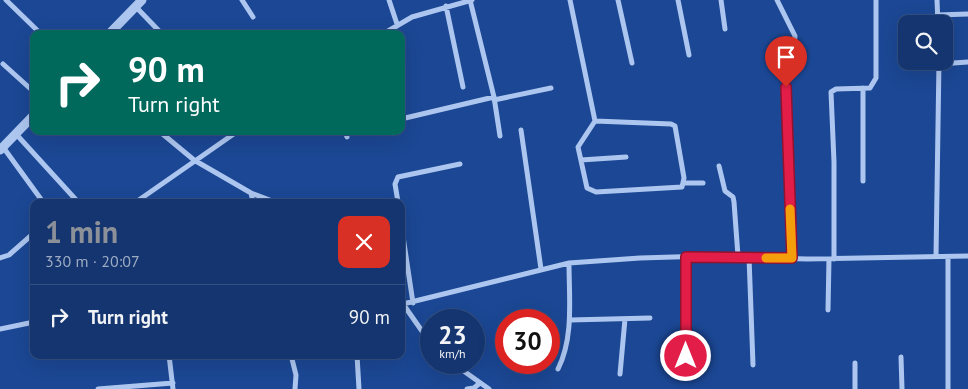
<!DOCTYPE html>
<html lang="en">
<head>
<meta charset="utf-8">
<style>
	body { margin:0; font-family:"PT Sans",sans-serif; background:#1d3d74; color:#f1f3f6; height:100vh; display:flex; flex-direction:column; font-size:19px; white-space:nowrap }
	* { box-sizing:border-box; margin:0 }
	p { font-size:16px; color:#9dabc3 }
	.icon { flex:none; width:28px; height:28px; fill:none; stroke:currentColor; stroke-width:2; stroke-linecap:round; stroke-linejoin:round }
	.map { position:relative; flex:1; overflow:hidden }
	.side { position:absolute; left:30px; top:199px; width:375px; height:160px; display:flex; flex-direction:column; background:#14356f; border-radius:10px; box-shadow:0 5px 20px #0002,0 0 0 1px #335082 }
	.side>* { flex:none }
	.guide { position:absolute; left:30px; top:30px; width:375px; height:105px; border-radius:10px; box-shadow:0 5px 20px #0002,0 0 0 1px #335082; background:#00695c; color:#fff; overflow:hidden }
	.tools { position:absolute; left:898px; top:15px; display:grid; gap:10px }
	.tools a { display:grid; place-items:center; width:55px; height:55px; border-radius:10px; background:#14356f; box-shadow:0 5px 20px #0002,0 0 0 1px #335082; font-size:25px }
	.speed { position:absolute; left:420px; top:309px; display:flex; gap:10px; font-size:25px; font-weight:700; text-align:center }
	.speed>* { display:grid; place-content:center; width:65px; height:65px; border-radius:50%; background:#14356f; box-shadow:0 5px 20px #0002,0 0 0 1px #335082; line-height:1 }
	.speed small { font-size:12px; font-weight:400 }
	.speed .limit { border:8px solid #d22; background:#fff; color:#111 }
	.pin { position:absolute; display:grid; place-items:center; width:42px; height:42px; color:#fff; margin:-51px -21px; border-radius:50% 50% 50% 0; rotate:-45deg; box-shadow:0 0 5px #0007 }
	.pin .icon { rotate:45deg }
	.me { position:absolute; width:55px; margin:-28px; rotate:0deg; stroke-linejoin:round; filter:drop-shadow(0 0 4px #0008) }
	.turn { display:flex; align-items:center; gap:18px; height:105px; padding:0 15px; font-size:22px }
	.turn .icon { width:65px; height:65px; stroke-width:2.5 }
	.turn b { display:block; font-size:35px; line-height:42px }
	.round { display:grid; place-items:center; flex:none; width:52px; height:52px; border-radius:10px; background:#1d3d74 }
	.head { display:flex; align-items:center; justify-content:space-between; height:85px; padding:0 15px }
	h1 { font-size:30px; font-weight:700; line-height:38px; color:#8c9099 }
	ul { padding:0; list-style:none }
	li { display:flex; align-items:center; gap:15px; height:65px; padding:0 15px; border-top:1px solid #335082 }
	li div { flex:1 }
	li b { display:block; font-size:19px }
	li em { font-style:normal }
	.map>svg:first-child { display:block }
</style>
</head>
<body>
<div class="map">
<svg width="968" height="389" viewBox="0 0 968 389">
	<rect width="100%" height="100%" fill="#1b4794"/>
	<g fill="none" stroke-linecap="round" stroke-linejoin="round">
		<path stroke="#adc6ef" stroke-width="5" d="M6,0L41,34
			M242,0L253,17
			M389,0L397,24
			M470,0L494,97L500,136
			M570,0L595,121L578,147L587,188L596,192L682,187L684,178L675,126L671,124L595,121
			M618,0L632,63
			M678,0L689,55
			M721,0L725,29
			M777,0L795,36L793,58
			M937,0L938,24
			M135,6L162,34
			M446,6L463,87
			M937,15L968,14
			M383,34L412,17L472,0
			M3,64L34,92
			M939,64L968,62
			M786,87L792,259
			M863,88V181
			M494,100L551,88
			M401,119L494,97
			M521,130L541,269
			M159,131L194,160L251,193L253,202
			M345,131L347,137
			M16,134L78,202
			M3,147L43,202
			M581,160L626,157
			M719,166L725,191L733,197L734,202L738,256
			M684,183H703
			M251,193L275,202
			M136,202L238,131
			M398,202L395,184L398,177L460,164
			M401,223L413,303
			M936,256L939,61
			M686,257V371
			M749,257L753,365
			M948,257V389
			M0,258L9,255L34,233
			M834,259V162L831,92L836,89L870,88L876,78V0
			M401,301L431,344
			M403,304L569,263L640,258L707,256L807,259L968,256
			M828,310L829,259
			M570,320L650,318
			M0,329L34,322
			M169,355L173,389
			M291,355L296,375L295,389
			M357,355L359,389
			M901,357L902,389
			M451,362L489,389
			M855,363V389
			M558,369C574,337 569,298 569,263
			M620,374L625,319
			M98,389L173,383
			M467,389L474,388L480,383"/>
		<path stroke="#adc6ef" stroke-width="9" d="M109,34L142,0
			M0,150L34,115"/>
	</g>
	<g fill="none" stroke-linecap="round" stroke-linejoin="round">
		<g stroke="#92132f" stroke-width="12">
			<path id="route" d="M686,356V257L792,258L786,87"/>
		</g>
		<use href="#route" stroke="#e11d48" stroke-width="9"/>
		<path stroke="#f59e0b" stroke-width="9" d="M766,258H792L790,209"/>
	</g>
</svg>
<div class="tools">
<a><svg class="icon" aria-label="search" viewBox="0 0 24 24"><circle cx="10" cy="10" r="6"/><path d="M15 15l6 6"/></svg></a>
</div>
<div class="speed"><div>23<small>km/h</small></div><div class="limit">30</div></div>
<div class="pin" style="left:786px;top:87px;background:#d93025"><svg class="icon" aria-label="arrive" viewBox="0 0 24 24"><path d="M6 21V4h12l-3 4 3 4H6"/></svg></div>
<svg class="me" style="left:686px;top:356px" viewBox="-20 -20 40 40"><circle r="17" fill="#e11d48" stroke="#fff" stroke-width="3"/><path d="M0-11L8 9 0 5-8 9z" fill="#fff"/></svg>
<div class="guide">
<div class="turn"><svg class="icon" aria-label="right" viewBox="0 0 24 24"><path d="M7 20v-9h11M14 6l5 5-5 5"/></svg><div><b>90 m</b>Turn right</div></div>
</div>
<section class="side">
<div class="head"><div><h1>1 min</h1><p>330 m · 20:07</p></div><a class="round" style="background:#d93025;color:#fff"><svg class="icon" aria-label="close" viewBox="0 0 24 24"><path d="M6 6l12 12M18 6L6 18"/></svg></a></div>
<ul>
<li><svg class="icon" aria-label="right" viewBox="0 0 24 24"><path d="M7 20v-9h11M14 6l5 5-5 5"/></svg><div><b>Turn right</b></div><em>90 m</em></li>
</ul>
</section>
</div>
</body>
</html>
